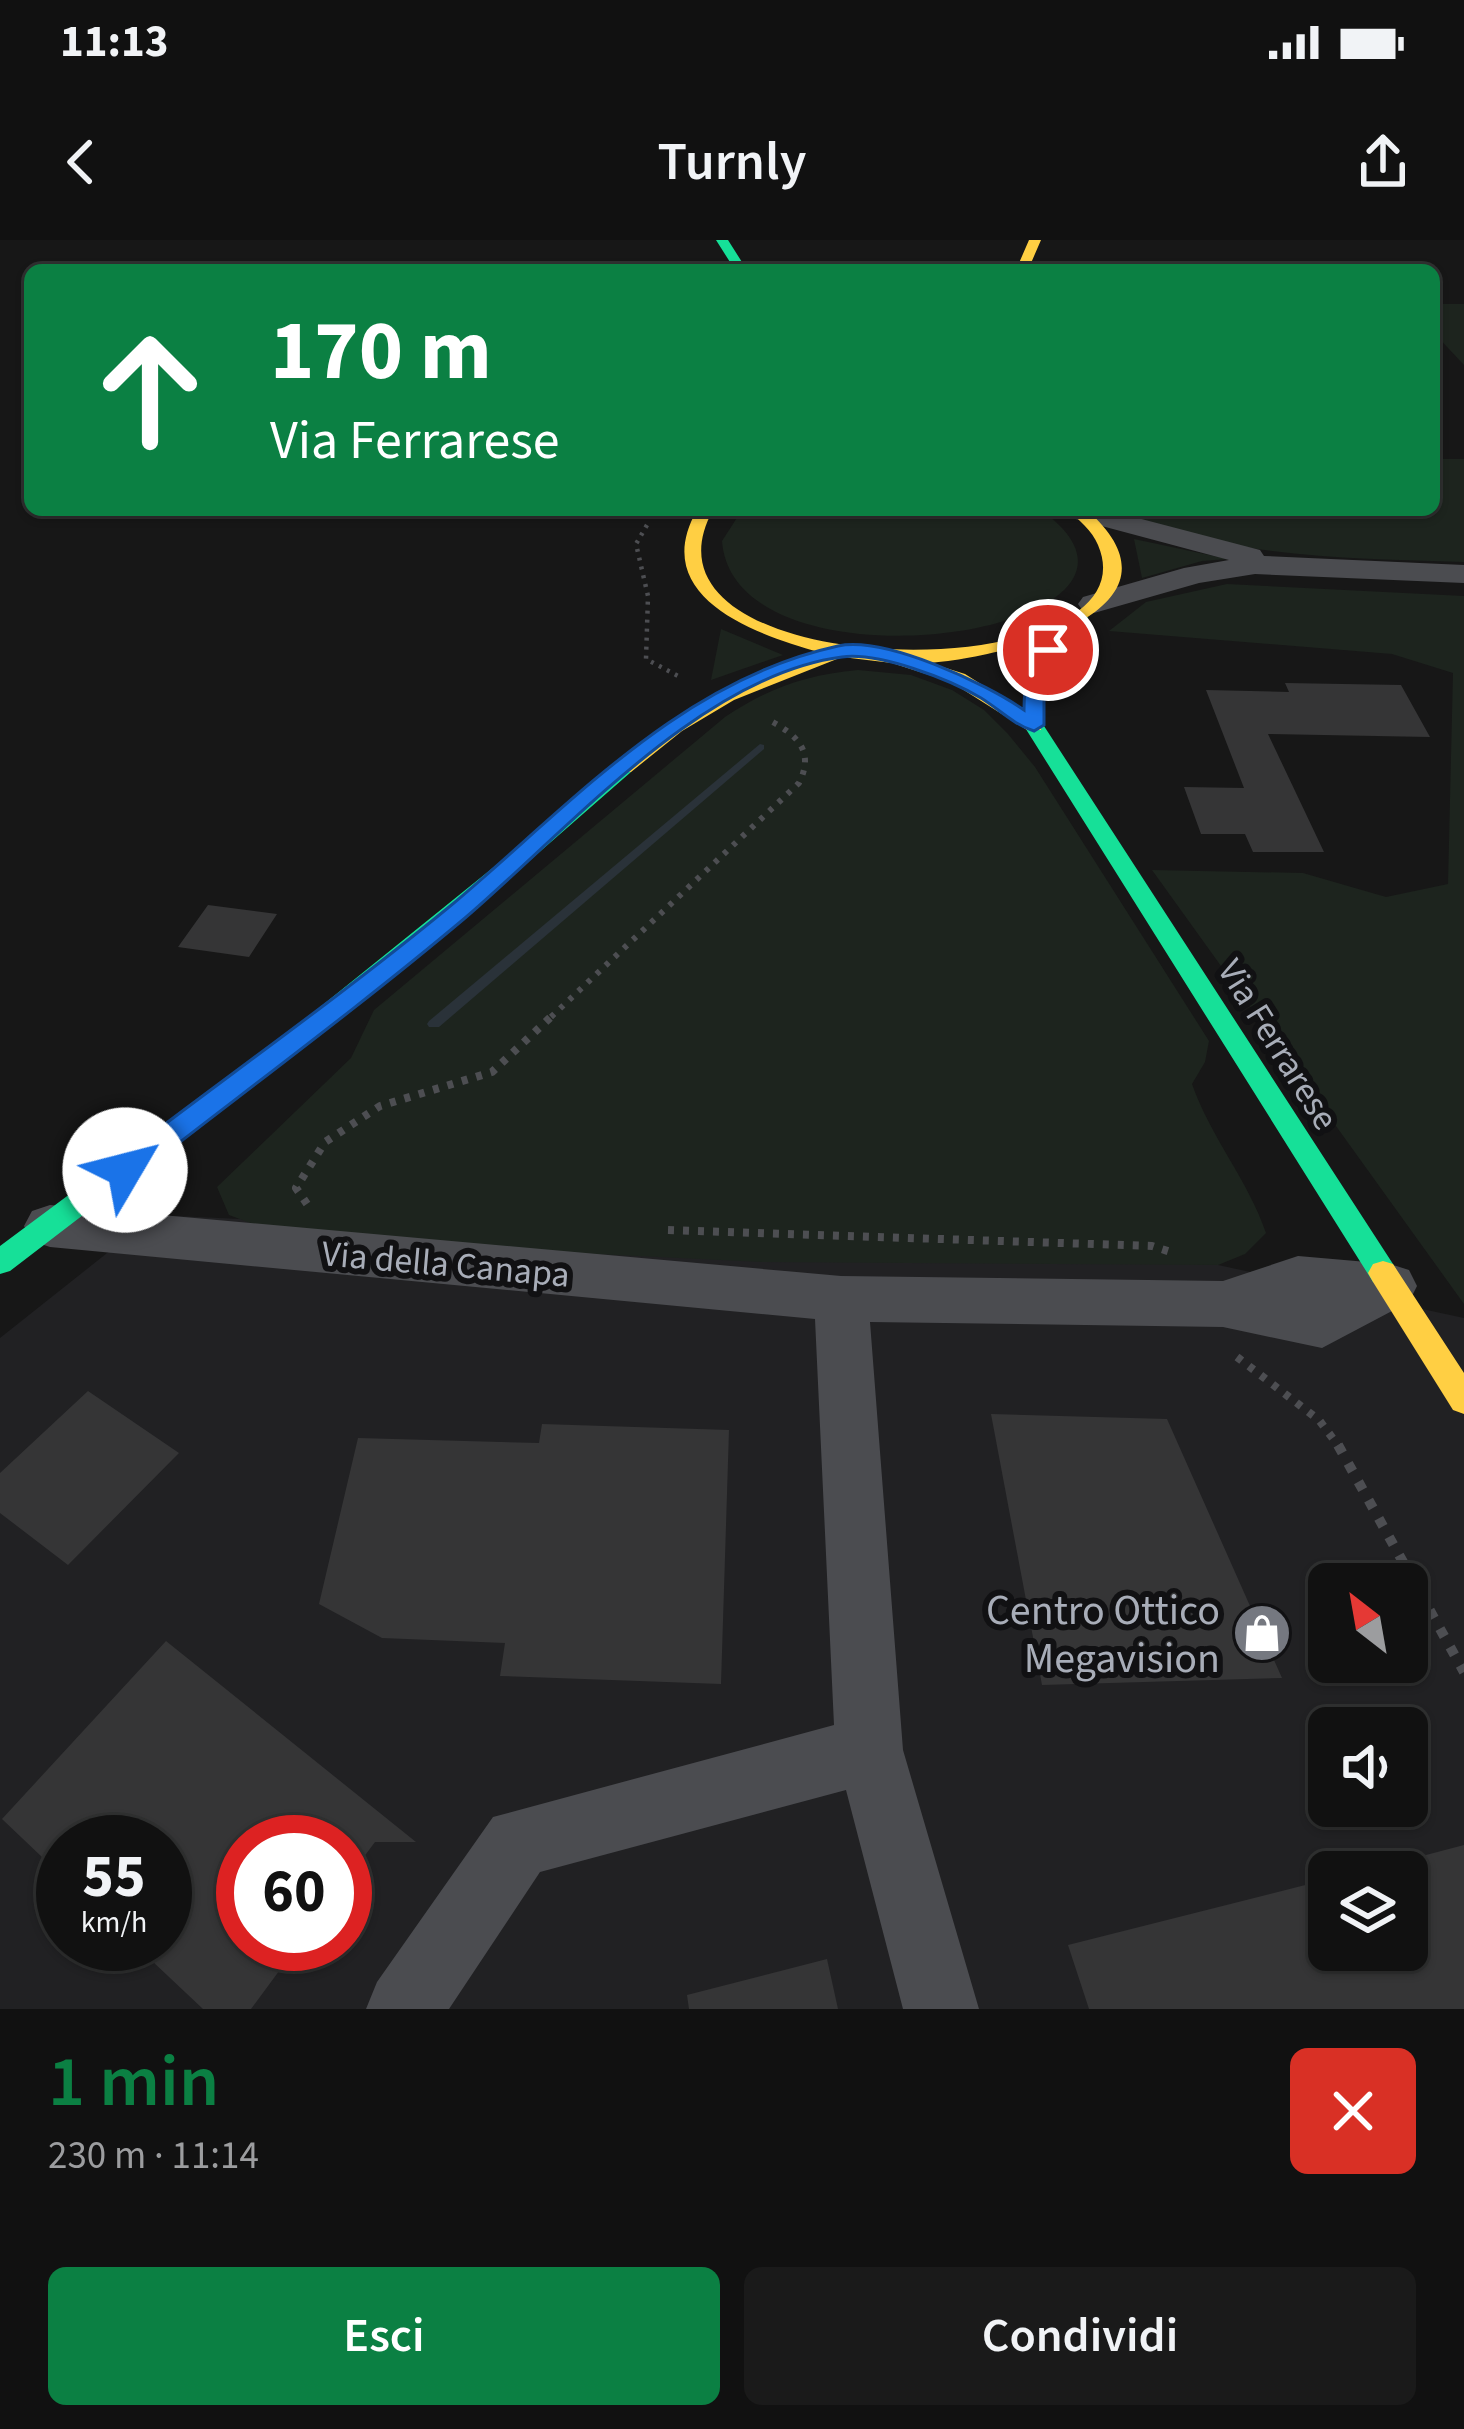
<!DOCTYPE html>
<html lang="it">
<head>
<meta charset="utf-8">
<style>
	body { margin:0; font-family:"Source Sans 3",sans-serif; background:#1a1a1a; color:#f1f3f6; height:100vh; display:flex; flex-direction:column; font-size:45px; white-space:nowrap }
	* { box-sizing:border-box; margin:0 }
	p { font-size:39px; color:#9c9d9f }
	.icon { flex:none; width:66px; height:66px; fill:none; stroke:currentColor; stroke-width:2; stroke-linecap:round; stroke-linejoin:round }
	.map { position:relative; height:1769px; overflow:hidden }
	.sheet { display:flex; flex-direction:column; background:#111; flex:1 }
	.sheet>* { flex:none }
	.banner { position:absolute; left:24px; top:24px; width:1416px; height:252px; border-radius:18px; box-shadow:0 3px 9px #0004,0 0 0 3px #303131; background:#0b8043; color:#fff; overflow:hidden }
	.needle { width:78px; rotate:329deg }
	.tools { position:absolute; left:1308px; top:1323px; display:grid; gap:24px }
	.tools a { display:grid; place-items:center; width:120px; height:120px; border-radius:18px; background:#111; box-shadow:0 3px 9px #0004,0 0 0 3px #303131; font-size:60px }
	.speed { position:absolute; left:36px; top:1575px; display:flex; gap:24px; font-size:60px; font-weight:700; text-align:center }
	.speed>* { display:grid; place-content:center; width:156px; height:156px; border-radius:50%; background:#111; box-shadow:0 3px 9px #0004,0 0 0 3px #303131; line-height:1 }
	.speed small { font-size:30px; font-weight:400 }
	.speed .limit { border:18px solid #d22; background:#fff; color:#111 }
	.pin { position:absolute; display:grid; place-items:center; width:102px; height:102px; color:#fff; margin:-51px; border:6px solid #fff; border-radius:50%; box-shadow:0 3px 12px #0007 }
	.me { position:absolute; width:132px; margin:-66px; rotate:53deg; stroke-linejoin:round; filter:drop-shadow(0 0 9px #0008) }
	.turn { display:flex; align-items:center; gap:42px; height:252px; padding:0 48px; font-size:54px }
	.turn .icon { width:156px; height:156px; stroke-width:2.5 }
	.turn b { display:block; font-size:84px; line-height:102px }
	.round { display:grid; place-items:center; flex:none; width:126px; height:126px; border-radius:18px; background:#1a1a1a }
	.summary { display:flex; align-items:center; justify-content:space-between; height:204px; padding:0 48px }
	h1 { font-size:72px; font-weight:600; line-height:90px; color:#0b8043 }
	.button { display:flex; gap:24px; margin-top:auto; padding:24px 48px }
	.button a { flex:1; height:138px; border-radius:18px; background:#0b8043; color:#fff; font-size:48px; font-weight:600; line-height:138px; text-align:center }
	.button a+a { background:#1a1a1a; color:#f1f3f6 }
	.status { display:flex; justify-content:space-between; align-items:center; height:84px; padding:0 60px; background:#111; direction:ltr }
	.status svg { height:33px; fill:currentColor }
	header { display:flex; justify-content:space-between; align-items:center; height:156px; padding:0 48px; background:#111; font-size:54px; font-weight:600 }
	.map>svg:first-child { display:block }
</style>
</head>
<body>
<div class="status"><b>11:13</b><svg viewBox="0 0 49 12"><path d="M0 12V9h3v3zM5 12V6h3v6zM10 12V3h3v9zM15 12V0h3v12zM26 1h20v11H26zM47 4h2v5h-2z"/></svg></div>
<header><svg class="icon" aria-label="back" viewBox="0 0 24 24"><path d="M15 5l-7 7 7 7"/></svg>Turnly<svg class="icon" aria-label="share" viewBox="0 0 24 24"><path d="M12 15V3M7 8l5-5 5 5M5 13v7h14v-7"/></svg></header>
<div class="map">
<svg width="1464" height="1769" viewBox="0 0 1464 1769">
	<rect width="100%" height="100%" fill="#171717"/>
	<path fill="#212123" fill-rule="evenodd" d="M155,975L1218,1025L1464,1078V1769H0V1098ZM1329,1344H1407V1422H1329ZM1329,1488H1407V1566H1329ZM63,1602H165V1704H63ZM243,1602H345V1704H243ZM1329,1632H1407V1710H1329Z"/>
	<path fill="#1d241e" d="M1434,64H1464V125L1434,93Z
		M1434,219H1464V322C1349,318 1225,319 1118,270H1434Z
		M742,270H1041C1212,392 734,464 722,301Z
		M1134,299L1228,319L1202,321L1142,338Z
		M1227,344L1464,356V1064L1152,630L1303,633L1386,657L1448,644L1453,433L1392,414L1109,391L1146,362Z
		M721,389L783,415L711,440Z
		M858,430L911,435L952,450L984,470L1008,494L1035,527L1209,801L1205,822L1192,844C1211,898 1248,940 1266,993L1245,1014L1218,1025L762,1022L495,1009L253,984L229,975L217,947L351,818L374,770L725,477C769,448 805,435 858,430Z"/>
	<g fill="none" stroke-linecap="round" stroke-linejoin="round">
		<path fill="#2a3239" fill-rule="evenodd" d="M760,504L764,505V509L439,787H429L427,784L429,781Z"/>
	</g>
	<path fill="#353536" d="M1285,443L1401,445L1430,497L1268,494L1324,612H1253L1245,594H1201L1184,547L1244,548L1206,450L1289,452Z
		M208,665L277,674L249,717L178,707Z
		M88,1151L179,1213L68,1325L0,1273V1233Z
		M991,1174L1167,1179L1282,1438L1042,1445Z
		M542,1184L729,1190L721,1444L500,1436L505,1403L382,1398L319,1364L358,1198L539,1203Z
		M166,1401L416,1602H375L345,1642V1602H243V1704H299L251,1769H203L134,1704H165V1602H63V1637L2,1579Z
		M1464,1605V1769H1089L1068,1705L1329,1639V1710H1407V1620Z
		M827,1719L838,1769H689L687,1755Z"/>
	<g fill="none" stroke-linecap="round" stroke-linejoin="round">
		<path stroke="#4d4e52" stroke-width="4.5" stroke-dasharray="3 6" stroke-linecap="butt" d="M647,285L636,304L648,356L646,419L680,437"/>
		<path stroke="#4d4e52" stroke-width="6" stroke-dasharray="4.5 8" stroke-linecap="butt" d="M551,777L799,543C815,511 797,495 769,480"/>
		<path stroke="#4d4e52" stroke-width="8" stroke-dasharray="6 9" stroke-linecap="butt" d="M307,964L296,948L325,902L380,866L492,832L554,774
			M668,990L1152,1006L1174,1013
			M1237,1117L1319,1180L1340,1208"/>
		<path stroke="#4d4e52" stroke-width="10" stroke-dasharray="9 12" stroke-linecap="butt" d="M1338,1205L1464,1432"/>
		<path fill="#4b4c50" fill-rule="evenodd" d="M1064,270H1107L1260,310L1264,316L1464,325V343L1255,334L1199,343L1094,373L1083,371L1078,364L1083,357L1184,328L1229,320L1068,277Z
			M50,965L841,1036L1223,1041L1298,1016L1390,1024L1409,1030L1417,1046L1409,1062L1322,1108L1223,1087L870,1082L903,1510L979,1769H903L846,1550L540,1632L449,1769H366L377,1742L493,1577L834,1485L815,1079L50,1007L32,1001L24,986L32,971Z"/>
		<path fill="#16e098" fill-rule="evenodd" d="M716,0H728L747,30H735Z
			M1073,373L1088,377C1060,412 1042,439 1044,486L1393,1024L1398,1033L1393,1042L1383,1045L1373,1042L1024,486C1023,440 1042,407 1073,373Z
			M624,522L631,524V532L481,663L327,788L10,1031L0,1034V1006L309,776Z"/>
		<path fill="#ffcf43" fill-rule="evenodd" d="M1029,0H1041L1028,30H1016Z
			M697,270H713C615,448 1161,452 1098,305C1092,290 1079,281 1069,270H1087C1202,372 1001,417 930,423L965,434L1041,482V490H1027L951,442L892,423L842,417L734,460L682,491L631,532H617V524C678,472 743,436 819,412C753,394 648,356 697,270Z
			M1383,1021L1393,1024L1464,1133V1174L1453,1170L1373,1042L1368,1033L1373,1024Z"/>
	</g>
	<path fill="#1a73e8" stroke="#114b97" stroke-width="3" d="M1048,404L1057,410L1044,448V485L1034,491C1014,485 999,469 981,458C949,439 879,412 842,417C702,435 568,590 465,678C358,768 245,851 135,937H115L111,930L115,922C226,837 341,756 449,667C569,567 678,441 838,406C885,396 985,443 1024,470C1024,448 1028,415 1048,404Z"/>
	<defs>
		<g id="shop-disc" transform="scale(3)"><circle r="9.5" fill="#757880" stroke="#111113"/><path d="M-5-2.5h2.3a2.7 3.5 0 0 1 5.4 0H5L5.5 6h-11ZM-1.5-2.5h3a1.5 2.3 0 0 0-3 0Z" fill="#fff"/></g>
	</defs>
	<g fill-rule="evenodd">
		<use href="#shop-disc" x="1262" y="1393"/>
	</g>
	<g text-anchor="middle" stroke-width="12" stroke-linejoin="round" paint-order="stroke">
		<g font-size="36" fill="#a8adb8" stroke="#111113">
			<text transform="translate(1279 804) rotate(58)" y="13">Via Ferrarese</text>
			<text transform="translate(446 1023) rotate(5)" y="13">Via della Canapa</text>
		</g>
		<g font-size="42" fill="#a8adb8" stroke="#111113" text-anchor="end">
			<text x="1220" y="1384">Centro Ottico<tspan x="1220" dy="48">Megavision</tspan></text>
		</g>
	</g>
</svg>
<div class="tools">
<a><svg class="needle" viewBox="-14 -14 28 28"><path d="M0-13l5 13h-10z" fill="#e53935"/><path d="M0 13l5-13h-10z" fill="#9c9d9f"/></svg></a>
<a><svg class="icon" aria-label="sound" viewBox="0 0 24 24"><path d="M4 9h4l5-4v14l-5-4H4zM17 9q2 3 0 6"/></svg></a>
<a><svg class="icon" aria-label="layers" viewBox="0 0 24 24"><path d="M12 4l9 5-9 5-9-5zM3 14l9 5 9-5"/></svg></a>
</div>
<div class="speed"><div>55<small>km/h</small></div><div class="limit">60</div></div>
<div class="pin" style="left:1048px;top:410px;background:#d93025"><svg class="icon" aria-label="arrive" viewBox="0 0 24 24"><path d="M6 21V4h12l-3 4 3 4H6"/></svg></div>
<svg class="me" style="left:125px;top:930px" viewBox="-20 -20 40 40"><circle r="19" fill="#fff"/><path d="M0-13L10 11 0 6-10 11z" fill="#1a73e8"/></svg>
<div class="banner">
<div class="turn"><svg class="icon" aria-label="ahead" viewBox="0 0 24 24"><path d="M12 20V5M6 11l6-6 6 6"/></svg><div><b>170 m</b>Via Ferrarese</div></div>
</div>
</div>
<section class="sheet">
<div class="summary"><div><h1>1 min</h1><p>230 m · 11:14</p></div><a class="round" style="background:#d93025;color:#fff"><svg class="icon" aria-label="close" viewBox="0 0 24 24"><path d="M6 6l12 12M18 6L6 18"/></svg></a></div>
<div class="button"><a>Esci</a><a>Condividi</a></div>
</section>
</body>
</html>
